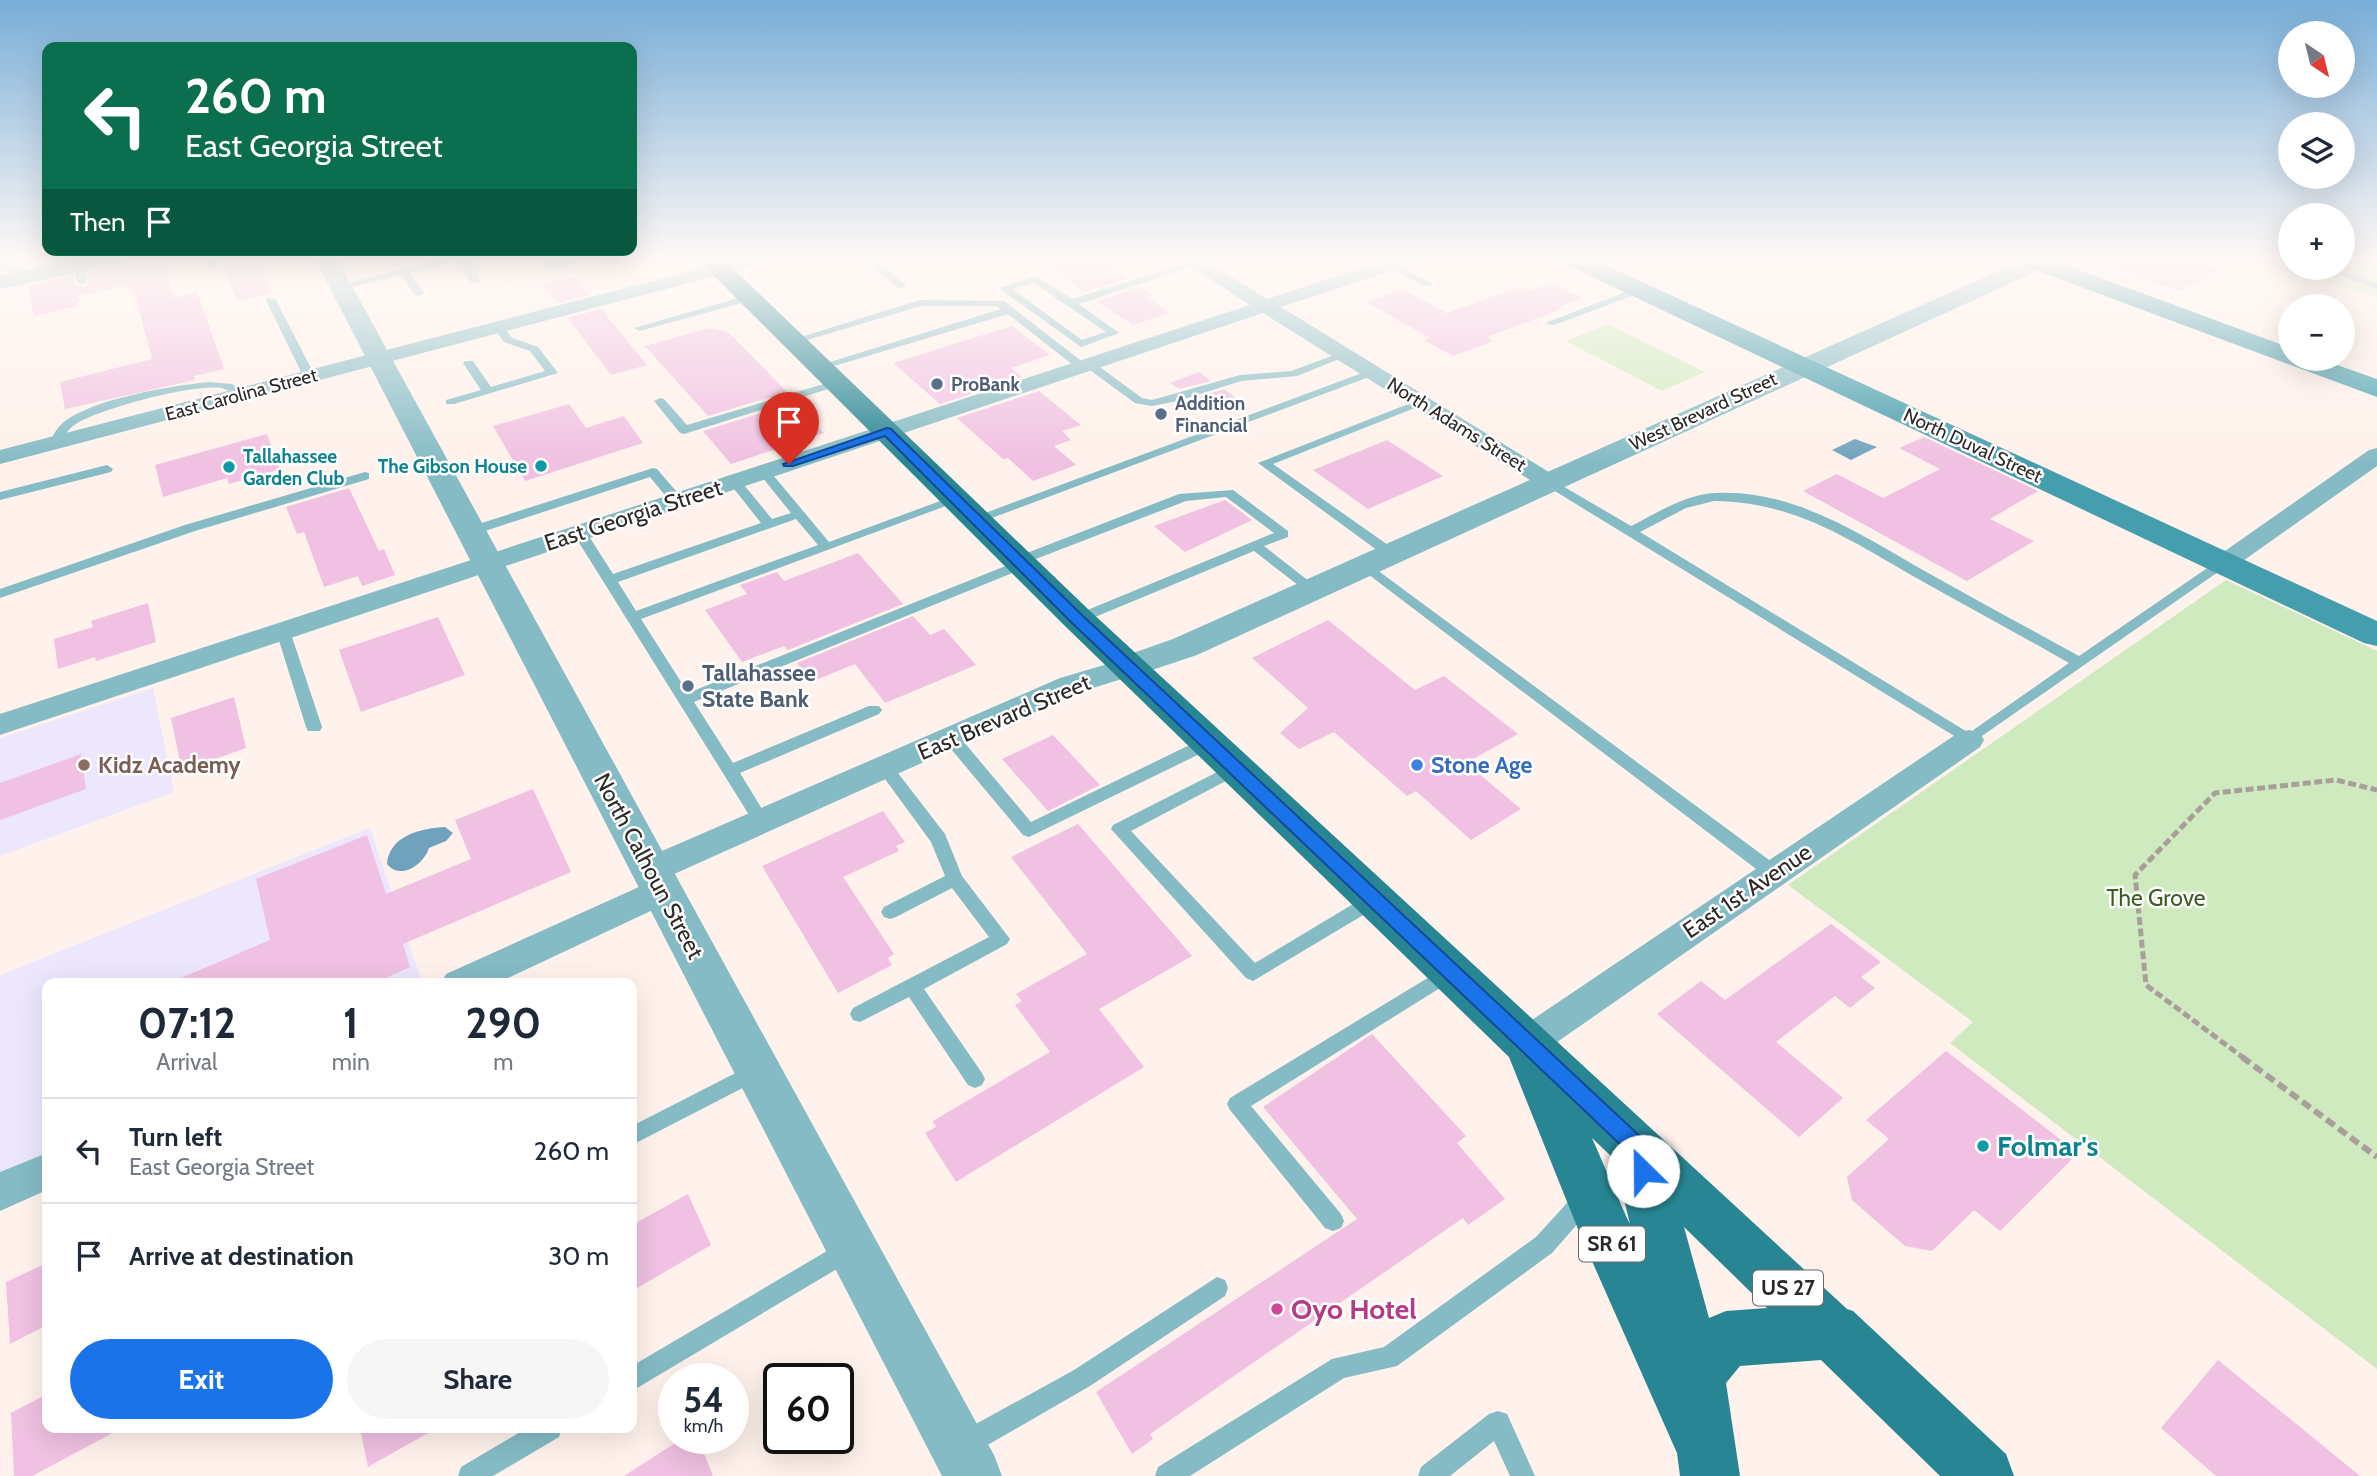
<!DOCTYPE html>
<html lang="en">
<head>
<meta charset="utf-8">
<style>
	body { margin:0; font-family:Cabin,sans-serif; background:#f6f6f7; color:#1f2937; height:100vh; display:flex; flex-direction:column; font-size:26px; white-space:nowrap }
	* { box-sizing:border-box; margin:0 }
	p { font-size:23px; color:#747a83 }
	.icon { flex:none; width:38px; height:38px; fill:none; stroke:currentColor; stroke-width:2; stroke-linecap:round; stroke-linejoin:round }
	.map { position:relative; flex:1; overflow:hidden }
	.sheet { position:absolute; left:42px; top:978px; width:595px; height:455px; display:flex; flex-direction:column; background:#fff; border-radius:14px; box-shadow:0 7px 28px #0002 }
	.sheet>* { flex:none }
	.top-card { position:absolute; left:42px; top:42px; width:595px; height:214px; border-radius:14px; box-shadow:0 7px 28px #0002; background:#0b6e4f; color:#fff; overflow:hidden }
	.needle { width:46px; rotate:145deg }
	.controls { position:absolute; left:2278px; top:21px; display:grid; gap:14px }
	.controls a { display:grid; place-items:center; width:77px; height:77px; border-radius:50%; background:#fff; box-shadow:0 7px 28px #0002; font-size:35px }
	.speed { position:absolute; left:658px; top:1363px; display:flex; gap:14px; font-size:35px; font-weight:700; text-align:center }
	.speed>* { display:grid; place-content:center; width:91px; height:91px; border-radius:50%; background:#fff; box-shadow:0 7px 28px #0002; line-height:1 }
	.speed small { font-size:18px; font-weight:400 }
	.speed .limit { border:4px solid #111; border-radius:10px; background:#fff; color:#111 }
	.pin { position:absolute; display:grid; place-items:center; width:60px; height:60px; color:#fff; margin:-72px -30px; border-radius:50% 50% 50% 0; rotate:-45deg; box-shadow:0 0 7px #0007 }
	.pin .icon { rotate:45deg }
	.me { position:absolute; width:77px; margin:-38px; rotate:337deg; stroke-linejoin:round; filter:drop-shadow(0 0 5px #0008) }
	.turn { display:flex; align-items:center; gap:24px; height:147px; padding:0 28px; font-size:32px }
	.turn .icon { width:91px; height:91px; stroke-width:2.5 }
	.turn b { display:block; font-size:49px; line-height:60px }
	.then { display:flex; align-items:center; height:66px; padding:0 28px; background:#0003; gap:14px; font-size:26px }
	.eta { display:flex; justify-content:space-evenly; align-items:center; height:119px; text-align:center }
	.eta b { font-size:42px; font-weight:700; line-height:49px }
	.button { display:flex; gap:14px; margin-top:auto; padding:14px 28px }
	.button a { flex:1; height:80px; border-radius:42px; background:#1a73e8; color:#fff; font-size:28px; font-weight:700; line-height:80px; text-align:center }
	.button a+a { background:#f6f6f7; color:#1f2937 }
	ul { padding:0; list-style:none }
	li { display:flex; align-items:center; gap:21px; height:105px; padding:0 28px; border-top:2px solid #e0e1e3 }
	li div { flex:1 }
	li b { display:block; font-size:26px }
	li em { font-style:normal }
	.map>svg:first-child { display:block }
</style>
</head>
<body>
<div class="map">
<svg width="2377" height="1476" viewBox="0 0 2377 1476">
	<rect width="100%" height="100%" fill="#fff1eb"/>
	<path fill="#ece7fd" d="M153,688L174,792L0,856V738Z
		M370,828L422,982L47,984V1153L0,1174V975Z"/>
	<path fill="#d0eabf" d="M2254,257H2291V268H2343V257H2377V298Z
		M1608,324L1705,372L1662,391L1566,341Z
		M2226,580L2377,651V1369L1950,1043L1973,1022L1788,885Z"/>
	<path fill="#70a2be" d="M1855,439L1877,447L1851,460L1832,450Z
		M445,827L453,833L446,841L429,848C424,864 401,881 387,864C389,835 423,828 445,827Z"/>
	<path fill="#f0c1e2" d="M23,257H74L25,267Z
		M132,257H152L153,270L165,267L174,298L197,292L224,369L194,376L195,380L65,409L60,382L152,359L134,290L130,291L128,285L78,296L80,301L76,302L77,306L34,316L28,286L73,276L76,284L83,287L89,283L88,273L127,265Z
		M222,257H257L272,293L237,301L224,268L227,267Z
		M1036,257H1098L1129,278L1084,292Z
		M2092,257H2182L2221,270L2178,291L2092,260Z
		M575,277L589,295L557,303L543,285Z
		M1551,283L1582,298L1559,307L1562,309L1487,337L1493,341L1453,356L1424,340L1430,338L1367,302L1403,290L1447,313L1519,287L1528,291Z
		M1139,287L1153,296L1148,298L1170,313L1133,325L1096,301Z
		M601,309L647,365L611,375L568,318Z
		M1012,326L1050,355L1011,368L1022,377L940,404L893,363Z
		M709,328L728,332L787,392L708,416L645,346Z
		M1199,372L1211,381L1179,389L1170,383Z
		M1224,389L1235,397L1205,408L1193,399Z
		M1039,391L1081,425L1062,431L1071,440L1054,446L1076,465L1033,481L1008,458L1003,459L957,418Z
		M793,403L824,433L731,464L703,431Z
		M569,404L586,428L624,416L643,443L525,481L493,426Z
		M267,434L280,469L229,484L227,478L163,497L155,465Z
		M1924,437L2038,491L1990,519L2034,541L1967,581L1803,491L1837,474L1883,498L1940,469L1899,448Z
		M1387,440L1443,476L1368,509L1313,470Z
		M349,488L379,551L384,549L395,575L362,586L358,576L324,587L304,532L297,534L286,507Z
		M1225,500L1252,520L1185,552L1154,526Z
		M858,553L903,604L788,650L784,646L742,662L705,610L747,594L740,585L777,572L784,581Z
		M148,603L156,642L96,661L95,657L58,669L54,639L93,627L91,621Z
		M913,616L930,635L944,629L976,665L885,703L855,664L811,682L797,663Z
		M438,617L465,675L361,712L339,650Z
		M1328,620L1415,690L1444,676L1518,734L1466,763L1521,809L1471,840L1416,791L1407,796L1334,732L1299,749L1280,733L1308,708L1252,658Z
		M234,697L246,748L182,771L171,718Z
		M1053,735L1100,785L1048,811L1002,759Z
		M81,754L86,789L0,820V783Z
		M533,789L571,872L403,944L410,967L372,984H167L270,940L256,879L367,835L386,894L471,859L455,820Z
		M883,811L905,842L896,846L899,851L843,877L894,954L888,958L892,965L838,993L762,866Z
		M1078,824L1192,956L1099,1009L1144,1067L956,1182L925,1133L936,1127L933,1121L1050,1052L1015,1005L1022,1001L1016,994L1087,954L1011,857Z
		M1831,924L1881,962L1861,977L1875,988L1850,1008L1835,996L1776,1042L1843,1098L1799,1137L1657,1014L1701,981L1725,1000Z
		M1372,1034L1466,1136L1457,1143L1505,1199L1468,1225L1463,1218L1150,1434L1153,1439L1132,1454L1096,1392L1357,1219L1263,1107Z
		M1946,1051L2078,1153L2000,1231L1974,1210L1932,1251L1905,1246L1852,1200L1847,1177L1889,1139L1866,1120Z
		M688,1194L711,1245L632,1291V1225Z
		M47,1263V1325L10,1344L6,1282Z
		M2218,1360L2360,1476H2216L2161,1428Z
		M47,1394V1428H122L32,1476H14L11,1413Z
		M360,1428H437L368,1467Z
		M683,1438H698L713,1476H624Z"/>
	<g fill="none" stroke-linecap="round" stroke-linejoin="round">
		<path stroke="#a99f9a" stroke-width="5" stroke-dasharray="8 3.5" stroke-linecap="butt" d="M2245,1059L2146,985L2135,875L2215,793L2336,780L2377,790"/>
		<path stroke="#a99f9a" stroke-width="6" stroke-dasharray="10 5" stroke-linecap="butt" d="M2242,1057L2377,1157"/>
		<path fill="#85bbc5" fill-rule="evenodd" d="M206,257H216L217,267H211Z
			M450,257H467L480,281L479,283H471L458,261L410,272L424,293L419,296L415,295L401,275L341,289L336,286Z
			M539,257H549L555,263L582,257H598L553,270Z
			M861,257H872L907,286L898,288Z
			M0,259L20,269L25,278L24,280H16L12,273L0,266Z
			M1194,261L1202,263L1079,304L1119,333L1081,347L999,288L1036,276L1072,299ZM1034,283L1106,332L1082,340L1012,289Z
			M79,262L84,265L87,282L82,285L77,282L74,265Z
			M1387,263H1393L1433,284L1424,286L1387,267Z
			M2325,268H2338L2377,283V290Z
			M1639,287L1644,290L1643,292L1554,325L1545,323Z
			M749,295L754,298L753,300L639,331L634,328Z
			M267,298L276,300L315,376L313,378L303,376L266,300Z
			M920,300L1004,301L1084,363L1093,362L1142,398L1152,400L1240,375L1291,371L1340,353L1349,355L1297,376L1241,381L1178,401L1152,406L1135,403L1087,368L1078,369L1008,314L824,369L814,367L1001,309L997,306H921L797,343L788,341Z
			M498,324L502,325L512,338L538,347L558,373L454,404H446V400L481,390L463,363L465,361H473L491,387L545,371L530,351L504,342L493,327Z
			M1373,369L1379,372L1377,374L981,522L976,523L969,519Z
			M837,380L841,381V385L684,434L680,433L654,401L660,398L664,399L687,425Z
			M209,382L232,384L248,394L242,397C235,395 229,390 222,388C192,384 102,408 76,424C67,429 64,438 59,446L55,447L49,443C53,435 58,426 65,421C97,398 170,386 209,382Z
			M1421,399L1425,400V404L1273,464L1395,550L1397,553L1395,556H1385L1258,463Z
			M107,465L113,469L111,472L0,500V492Z
			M653,468L657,469L682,498V504H672L650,477L476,534L471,535L464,531L466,528Z
			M764,468L768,469L829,542L951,497L956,496L962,500L641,619L688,693L1013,563L1014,558L1179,494L1233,490L1288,531V537L1264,546L1319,589L1317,592H1307L1254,551L1083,622H1073L1071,619L1073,616L1274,533L1226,497L1186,501L1028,562L1027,567L694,702L733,763L869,706H879L882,710L879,714L740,773L770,822L768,826H756L573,533L575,530H585L613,574L761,523L731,485V479H739L772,519L791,513L758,472ZM796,519L818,545L636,611L618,582Z
			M365,472L369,473V479L195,531L0,598V589L185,525Z
			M1549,478L1631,526C1657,513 1684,495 1714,493C1794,488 1864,537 1930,574C1980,602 2030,629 2079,656L2219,560L2224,559L2231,563L1969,745L1545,485L1543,482ZM1714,501C1796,502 1851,541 1920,580C1970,608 2020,635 2069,663L1969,733L1640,532L1686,508Z
			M1365,561L1780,868L1783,873L1780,878H1768L1360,568L1358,565L1360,562Z
			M283,626L290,631L322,727L320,731H308L306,727L276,631Z
			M952,734L958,735L1031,822L1202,739L1208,737L1216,743L1214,747L1029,837L1023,835L946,743L944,739L946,735Z
			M885,762L891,764L945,834L962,876L1010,939L1007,944L924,989L982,1073L985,1079L982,1085L975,1088L968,1085L909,997L860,1022L853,1020L850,1014L853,1008L989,937L952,888L896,917L890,919L884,917L881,912L884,907L945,876L931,842L877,768Z
			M1235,763L1243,769L1241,773L1131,831L1255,963L1368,895L1374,893L1380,895L1383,900L1380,905L1253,981L1246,978L1111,829L1113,825Z
			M1449,965L1456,968L1458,973L1456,978L1251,1106L1341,1214L1344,1221L1341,1228L1333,1231L1325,1228L1230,1110L1227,1104L1230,1098Z
			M757,1062L764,1065L767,1071L764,1077L632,1145V1126Z
			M1586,1188L1594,1191L1597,1198L1594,1205L1552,1253L1397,1366L1344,1378L1190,1476H1155L1158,1467L1332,1359L1384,1347L1536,1237L1578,1191Z
			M849,1238L857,1241L860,1249L857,1257L632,1391V1366Z
			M1217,1277L1225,1280L1228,1288L1225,1296L1090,1386L972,1454L963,1457L954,1454L951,1445L954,1436L1074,1370Z
			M1498,1411L1507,1414L1535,1476H1510L1494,1441L1450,1476H1418L1421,1467L1489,1414Z
			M527,1428H562L559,1437L493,1476H458L461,1467Z"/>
		<path fill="#85bbc5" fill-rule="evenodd" d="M745,257H775L773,261L0,464V450Z
			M1177,257H1199L1267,299L1396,257H1423L1421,261L1281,307L1557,477L1561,482L1557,487H1541L1263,313L0,735V714L1250,305Z
			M2377,448V466L2233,568L2224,571L2215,568L2211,563L2215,558L2369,450Z
			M1128,658L1138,660L1142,667L1138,674L1080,692L663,879L674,882L679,891L674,900L495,984H441L446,974L650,882L639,879L635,870L639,861L1060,678Z
			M1969,730L1980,733L1984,740L1980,747L1540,1054L1527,1059L1514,1054L1509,1043L1514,1032L1958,733Z
			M47,1153V1190L0,1211V1172Z"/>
		<path fill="#85bbc5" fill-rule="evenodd" d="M86,257H129L126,262L118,264L0,289V275Z
			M314,257H336L994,1455L1002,1476H942Z
			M2030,257H2060L2057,262L1197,655L1128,678L1116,675L1111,667L1116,659L1173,639Z"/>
		<path fill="#459ead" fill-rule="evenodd" d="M1557,257H1588L2377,621V646L2364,643L1561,262Z
			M2010,257H2044L2291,348V359H2320L2377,379V397L2014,262Z"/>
		<path fill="#288694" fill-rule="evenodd" d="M695,257H721L1090,611L1847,1309L1853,1311L2006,1454L2014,1476H1940L1821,1360L1740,1366L1726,1383L1740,1476H1680L1677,1453L1580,1234L1509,1057L1066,627ZM1592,1138L1614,1159L1630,1224L1626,1216ZM1684,1227L1767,1308L1726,1311L1709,1318Z"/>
	</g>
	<linearGradient id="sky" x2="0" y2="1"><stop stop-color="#78add7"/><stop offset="0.56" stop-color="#fff9f6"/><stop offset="1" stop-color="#fff9f6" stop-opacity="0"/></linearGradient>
	<rect width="2377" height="463" fill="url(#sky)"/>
	<path fill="#1a73e8" stroke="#114b97" stroke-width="2" d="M887,428L891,429L1083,616L1643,1139L1653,1171L1650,1178L1643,1181L1635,1178L1627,1151L1072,623L885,436L793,466H784L783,464Z"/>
	<g fill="#5c6f8a" stroke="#fff" stroke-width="2.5">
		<circle cx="937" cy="384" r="7"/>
		<circle cx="1161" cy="414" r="7"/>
		<circle cx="688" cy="686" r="7"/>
	</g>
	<g fill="#0f9aa8" stroke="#fff" stroke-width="2.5">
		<circle cx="541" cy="466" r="7"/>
		<circle cx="229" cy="467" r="7"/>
		<circle cx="1983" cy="1146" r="7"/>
	</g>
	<circle fill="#8d6e63" stroke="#fff" stroke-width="2.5" cx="84" cy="765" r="7"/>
	<circle fill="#3f7fe0" stroke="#fff" stroke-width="2.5" cx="1417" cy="765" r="7"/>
	<circle fill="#d1479c" stroke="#fff" stroke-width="2.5" cx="1277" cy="1309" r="7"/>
	<g text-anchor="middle" stroke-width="5" stroke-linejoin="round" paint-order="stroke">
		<g font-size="19" font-weight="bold" fill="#4e5e75" stroke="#fff" text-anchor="start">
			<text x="951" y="391">ProBank</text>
			<text x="1175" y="410">Addition<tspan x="1175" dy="22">Financial</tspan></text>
		</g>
		<g font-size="19" fill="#2c2825" stroke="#fff">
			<text transform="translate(241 394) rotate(-15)" y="7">East Carolina Street</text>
			<text transform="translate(1703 411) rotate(-25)" y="7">West Brevard Street</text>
			<text transform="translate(1457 424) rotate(32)" y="7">North Adams Street</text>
			<text transform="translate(1973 445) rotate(25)" y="7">North Duval Street</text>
		</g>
		<g font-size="19" font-weight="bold" fill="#0d838f" stroke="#fff" text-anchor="start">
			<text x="243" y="463">Tallahassee<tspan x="243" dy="22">Garden Club</tspan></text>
			<text x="527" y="473" text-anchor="end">The Gibson House</text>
		</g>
		<g fill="#fff" stroke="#6b6866" stroke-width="2">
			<rect x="1579" y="1226.5" width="66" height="35" rx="5"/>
			<rect x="1753" y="1270.5" width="70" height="35" rx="5"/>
		</g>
		<g font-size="21" font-weight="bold" fill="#2c2825">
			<text x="1612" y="1251">SR 61</text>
			<text x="1788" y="1295">US 27</text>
		</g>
		<g font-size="23" fill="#2c2825" stroke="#fff">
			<text transform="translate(633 515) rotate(-18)" y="8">East Georgia Street</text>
			<text transform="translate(1004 717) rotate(-23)" y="8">East Brevard Street</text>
			<text transform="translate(649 866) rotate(62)" y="8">North Calhoun Street</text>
			<text transform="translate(1747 891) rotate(-34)" y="8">East 1st Avenue</text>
		</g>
		<g font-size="23" font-weight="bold" fill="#4e5e75" stroke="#fff" text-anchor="start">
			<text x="702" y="681">Tallahassee<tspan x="702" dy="26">State Bank</tspan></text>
		</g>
		<g font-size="23" font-weight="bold" fill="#785e54" stroke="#fff" text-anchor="start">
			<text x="98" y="773">Kidz Academy</text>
		</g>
		<g font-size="23" font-weight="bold" fill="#366cbe" stroke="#fff" text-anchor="start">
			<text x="1431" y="773">Stone Age</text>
		</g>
		<g font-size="23" fill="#3c5e21" stroke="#fff">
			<text x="2156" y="906">The Grove</text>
		</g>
		<g font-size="28" font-weight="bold" fill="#0d838f" stroke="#fff" text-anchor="start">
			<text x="1997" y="1156">Folmar's</text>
		</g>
		<g font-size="28" font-weight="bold" fill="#b23c85" stroke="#fff" text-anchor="start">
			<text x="1291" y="1319">Oyo Hotel</text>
		</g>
	</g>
</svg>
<div class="controls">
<a><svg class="needle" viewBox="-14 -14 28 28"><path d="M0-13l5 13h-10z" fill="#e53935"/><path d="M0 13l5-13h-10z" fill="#747a83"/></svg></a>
<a><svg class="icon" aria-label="layers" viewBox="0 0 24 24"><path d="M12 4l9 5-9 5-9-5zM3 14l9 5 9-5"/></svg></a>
<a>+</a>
<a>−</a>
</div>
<div class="speed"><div>54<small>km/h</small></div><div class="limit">60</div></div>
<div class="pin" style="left:789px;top:464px;background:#d93025"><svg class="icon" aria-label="arrive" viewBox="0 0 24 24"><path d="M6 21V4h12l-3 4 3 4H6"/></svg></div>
<svg class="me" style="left:1643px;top:1171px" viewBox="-20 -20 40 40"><circle r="19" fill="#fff"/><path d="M0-13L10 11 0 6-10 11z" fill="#1a73e8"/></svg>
<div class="top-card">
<div class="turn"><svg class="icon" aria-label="left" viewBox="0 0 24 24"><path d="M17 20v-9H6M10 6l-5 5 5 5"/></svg><div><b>260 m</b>East Georgia Street</div></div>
<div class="then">Then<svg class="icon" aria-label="arrive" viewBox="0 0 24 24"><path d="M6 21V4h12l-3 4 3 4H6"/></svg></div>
</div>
<section class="sheet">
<div class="eta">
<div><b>07:12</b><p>Arrival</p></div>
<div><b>1</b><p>min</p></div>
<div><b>290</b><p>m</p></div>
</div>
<ul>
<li><svg class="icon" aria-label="left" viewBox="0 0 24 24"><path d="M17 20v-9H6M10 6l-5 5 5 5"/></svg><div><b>Turn left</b><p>East Georgia Street</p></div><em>260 m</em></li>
<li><svg class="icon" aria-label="arrive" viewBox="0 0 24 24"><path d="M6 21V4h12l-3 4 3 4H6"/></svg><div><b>Arrive at destination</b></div><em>30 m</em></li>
</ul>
<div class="button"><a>Exit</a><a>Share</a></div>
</section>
</div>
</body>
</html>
